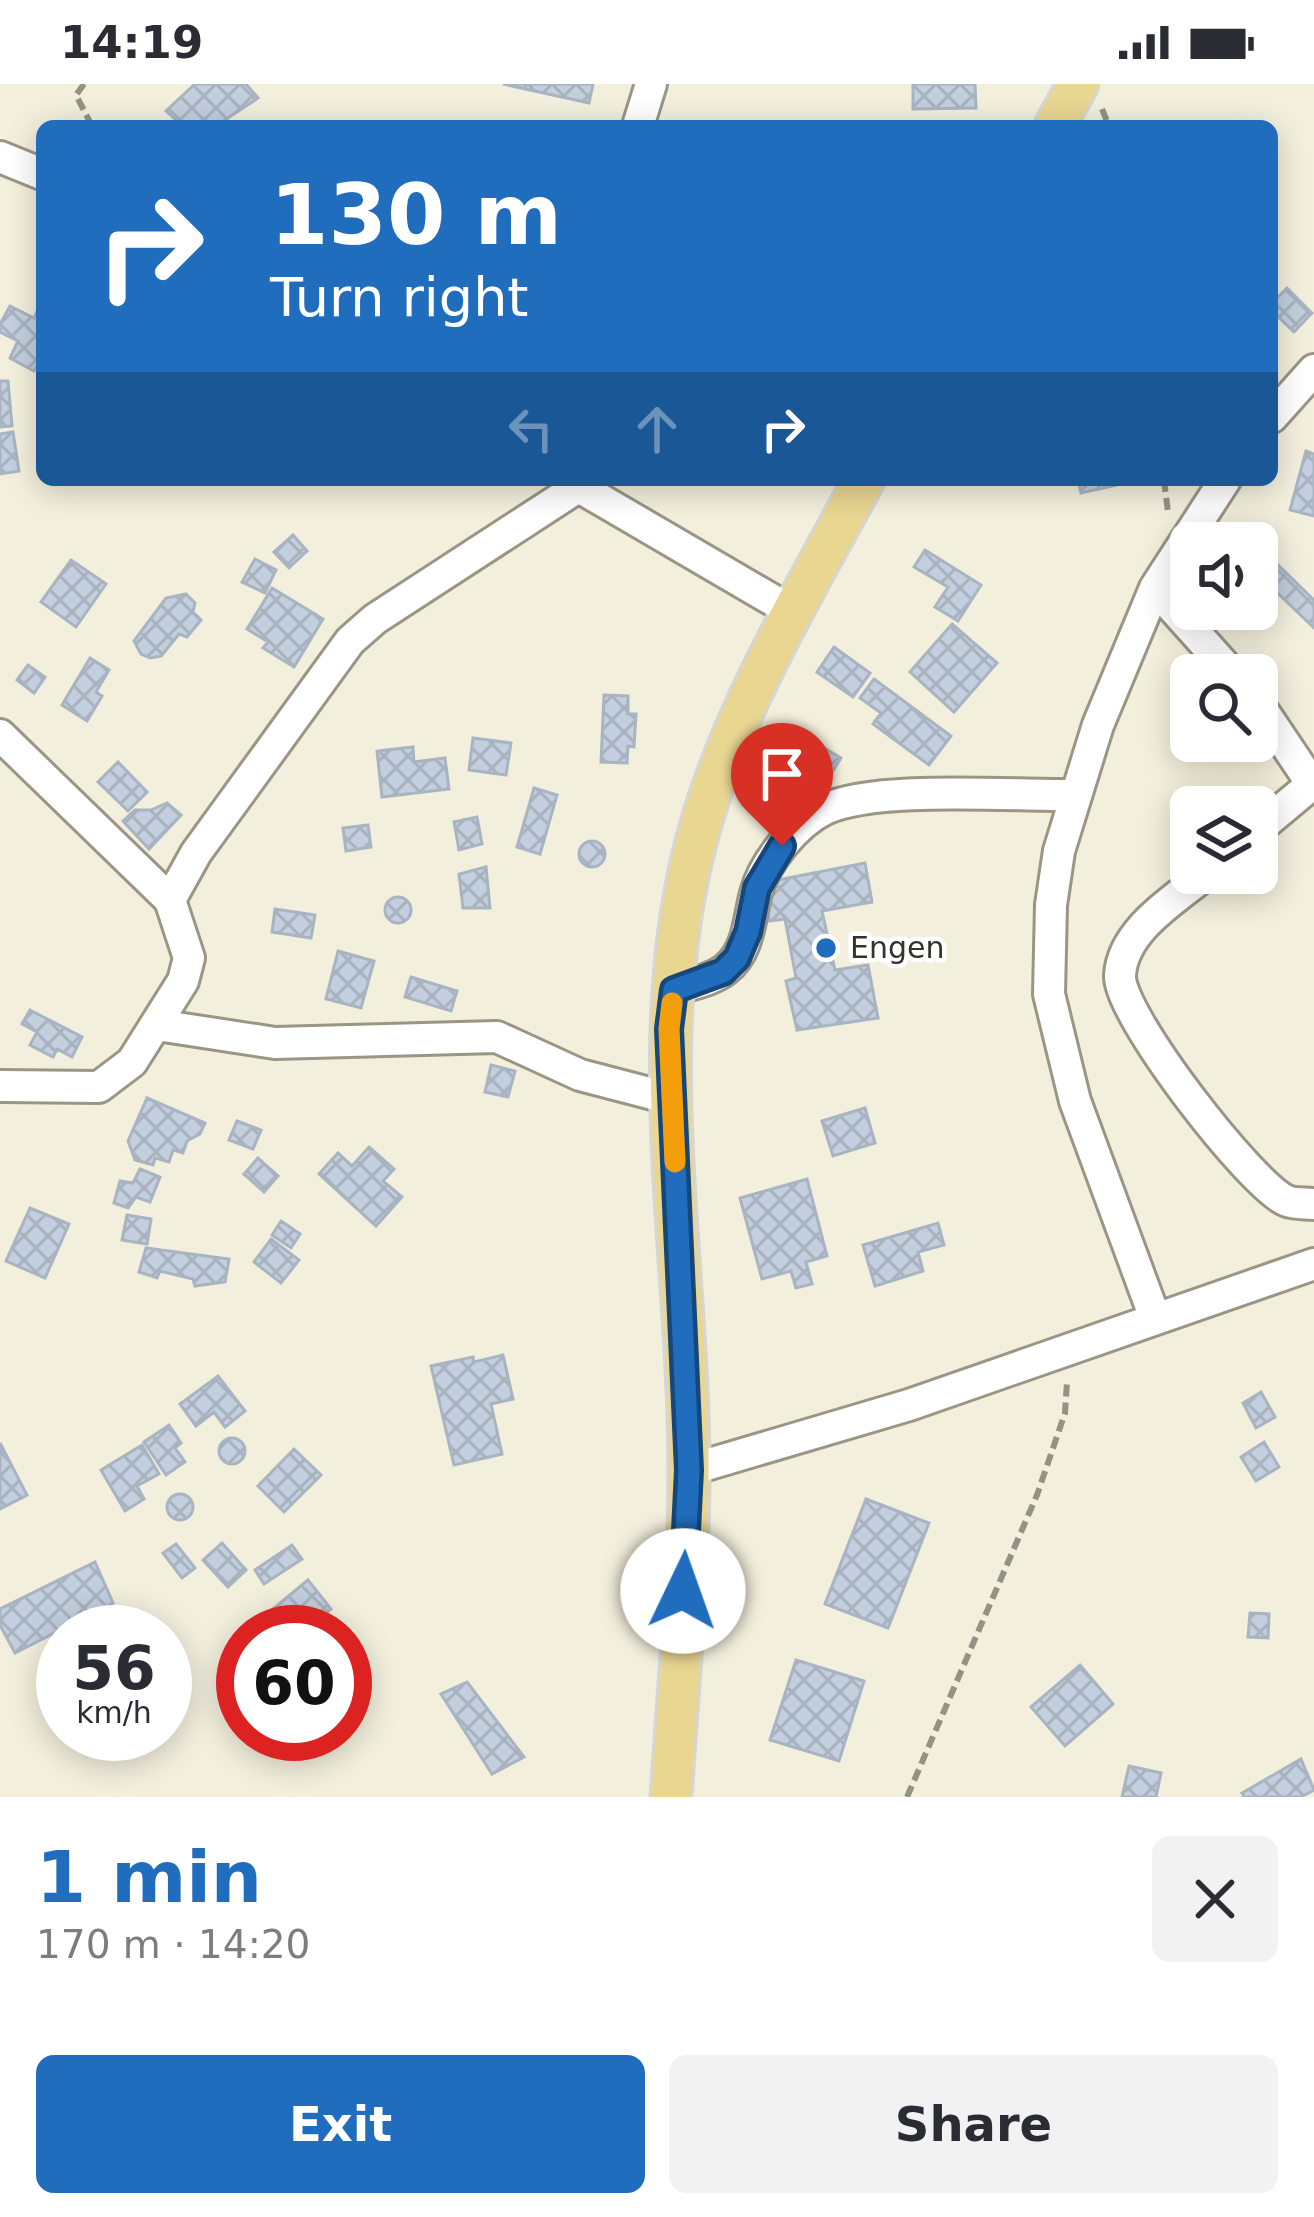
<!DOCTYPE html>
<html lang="en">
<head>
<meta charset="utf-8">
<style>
	body { margin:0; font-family:"DejaVu Sans",sans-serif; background:#f2f2f3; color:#2b2b33; height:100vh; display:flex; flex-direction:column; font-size:45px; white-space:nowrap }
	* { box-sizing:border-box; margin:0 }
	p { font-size:39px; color:#7c7c81 }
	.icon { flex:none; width:66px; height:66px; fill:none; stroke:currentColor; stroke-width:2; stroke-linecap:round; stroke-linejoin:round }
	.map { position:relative; height:1713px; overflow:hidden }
	.drawer { display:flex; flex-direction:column; background:#fff; flex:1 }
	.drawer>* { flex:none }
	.banner { position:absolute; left:36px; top:36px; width:1242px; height:366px; border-radius:18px; box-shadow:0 6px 30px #0003; background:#216dbd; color:#fff; overflow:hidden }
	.controls { position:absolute; left:1170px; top:438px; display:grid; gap:24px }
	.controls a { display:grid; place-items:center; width:108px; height:108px; border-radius:18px; background:#fff; box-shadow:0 6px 30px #0003; font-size:60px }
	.speed { position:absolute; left:36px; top:1521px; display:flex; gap:24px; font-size:60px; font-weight:700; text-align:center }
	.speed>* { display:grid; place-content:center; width:156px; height:156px; border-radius:50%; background:#fff; box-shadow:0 6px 30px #0003; line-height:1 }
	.speed small { font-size:30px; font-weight:400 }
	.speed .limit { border:18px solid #d22; background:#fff; color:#111 }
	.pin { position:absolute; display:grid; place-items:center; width:102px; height:102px; color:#fff; margin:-123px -51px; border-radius:50% 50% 50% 0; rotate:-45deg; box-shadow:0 0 12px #0007 }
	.pin .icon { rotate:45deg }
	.me { position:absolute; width:132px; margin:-66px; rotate:3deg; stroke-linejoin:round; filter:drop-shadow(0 0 9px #0008) }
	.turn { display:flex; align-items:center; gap:42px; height:252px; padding:0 36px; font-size:54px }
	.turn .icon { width:156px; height:156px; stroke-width:2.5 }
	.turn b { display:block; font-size:84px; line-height:102px }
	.lanes { display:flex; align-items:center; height:114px; padding:0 36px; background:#0003; justify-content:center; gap:60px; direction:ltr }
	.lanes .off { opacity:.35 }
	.round { display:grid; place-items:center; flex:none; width:126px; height:126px; border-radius:18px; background:#f2f2f3 }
	.head { display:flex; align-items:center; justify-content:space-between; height:204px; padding:0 36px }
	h1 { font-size:72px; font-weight:800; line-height:90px; color:#216dbd }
	.cta { display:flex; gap:24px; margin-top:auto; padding:24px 36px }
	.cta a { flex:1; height:138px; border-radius:18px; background:#216dbd; color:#fff; font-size:48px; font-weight:800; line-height:138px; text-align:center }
	.cta a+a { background:#f2f2f3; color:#2b2b33 }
	.status { display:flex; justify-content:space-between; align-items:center; height:84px; padding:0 60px; background:#fff; direction:ltr }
	.status svg { height:33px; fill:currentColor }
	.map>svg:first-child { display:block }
</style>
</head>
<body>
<div class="status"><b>14:19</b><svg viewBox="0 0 49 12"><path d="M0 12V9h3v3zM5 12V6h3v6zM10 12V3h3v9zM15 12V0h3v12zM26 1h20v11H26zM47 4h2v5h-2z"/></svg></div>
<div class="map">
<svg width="1314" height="1713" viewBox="0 0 1314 1713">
	<defs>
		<pattern id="building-cross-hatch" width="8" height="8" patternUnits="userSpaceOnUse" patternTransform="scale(3)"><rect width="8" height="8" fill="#c3cfde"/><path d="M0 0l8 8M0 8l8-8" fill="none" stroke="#a8b2bf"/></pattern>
	</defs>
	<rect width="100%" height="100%" fill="#f3efdd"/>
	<path fill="url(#building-cross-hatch)" stroke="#a9b4c2" stroke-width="3" d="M195,0H246L258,14L216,42H183L166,27Z
		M503,0H593L589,19Z
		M913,0H975L976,24L913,25Z
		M1287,204L1312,229L1294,248L1272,227V219Z
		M40,221L42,274L34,287L10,274L18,257L0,248V240L10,222L34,234Z
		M0,297H8L12,342L0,343Z
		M13,348L19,387L0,390V350Z
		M1306,367L1314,370V432L1290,426Z
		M1078,396H1121V400L1081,409Z
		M293,451L307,467L289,484L274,468Z
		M925,466L981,501L958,537L935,523L948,503L914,483Z
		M1269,472L1314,516V544L1257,489Z
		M255,475L276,486L265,509L242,498Z
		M71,476L106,500L76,543L41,518Z
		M272,504L323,535L294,583L263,564L268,558L247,545Z
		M186,510L195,519L193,528L201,536L187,553L179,550L161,572L150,574L141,570L134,557L166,514Z
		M952,540L997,579L954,628L910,588Z
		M834,563L870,589L853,613L817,588Z
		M90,574L109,586L96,608L102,612L87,637L62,621Z
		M28,581L45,593L34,609L17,596Z
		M874,595L951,652L929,681L873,640L881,629L860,614Z
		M604,611L628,612V630H636L634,663L628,662L627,679L601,678Z
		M473,654L511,659L506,691L469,686Z
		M809,655L841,674L829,693L797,673Z
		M413,663L414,678L445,674L449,705L382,713L377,667Z
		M118,678L147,708L128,727L98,698Z
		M534,704L557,711L540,770L517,763Z
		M167,719L181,731L149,765L123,737L135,726H151Z
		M477,733L482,760L459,766L454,738Z
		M368,741L371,763L346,767L343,744Z
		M579 770a13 13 0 1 1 26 0a13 13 0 1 1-26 0Z
		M865,779L872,818L822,827L835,886L868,881L878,934L797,946L786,897L796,894L785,835L769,837L762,799Z
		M486,783L490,824H463L459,790Z
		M385 826a13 13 0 1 1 26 0a13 13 0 1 1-26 0Z
		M275,825L315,831L311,854L272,848Z
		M338,867L374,877L361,924L326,915Z
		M411,893L457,907L451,927L405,913Z
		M30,926L82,953L72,973L57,965L53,973L30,961L37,948L22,940Z
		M491,981L515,987L508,1013L485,1008Z
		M147,1014L205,1039L200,1050L187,1057L183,1069L173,1066L169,1078L155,1074L153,1081L135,1076L128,1057Z
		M865,1024L875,1059L833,1072L822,1037Z
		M237,1037L261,1046L253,1065L229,1056Z
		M369,1063L394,1085L383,1097L402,1113L376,1142L319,1090L338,1069L352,1082Z
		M258,1074L278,1092L264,1108L244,1090Z
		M140,1085L160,1093L150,1118L136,1113L128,1124L114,1119L120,1097L133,1099Z
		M807,1095L827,1172L806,1178L812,1200L796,1204L791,1187L762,1195L740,1114Z
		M30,1124L69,1140L45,1194L6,1177Z
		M127,1131L151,1135L147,1160L122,1156Z
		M281,1137L300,1150L291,1164L272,1151Z
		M938,1139L944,1161L918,1168L923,1187L875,1202L863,1161Z
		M271,1155L299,1176L281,1199L254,1178Z
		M146,1164L229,1175L225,1198L195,1202L193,1195L160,1187L157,1194L139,1188Z
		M503,1271L513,1315L491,1320L502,1370L454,1381L431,1282L473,1273L474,1278Z
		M218,1292L245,1327L225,1343L214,1328L196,1342L180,1320Z
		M1261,1308L1275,1333L1256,1344L1243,1319Z
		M169,1341L181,1359L175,1364L185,1378L166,1391L144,1358Z
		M219 1367a13 13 0 1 1 26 0a13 13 0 1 1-26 0Z
		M1264,1358L1279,1383L1256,1397L1241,1373Z
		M0,1359L27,1411L0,1425Z
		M142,1361L159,1390L137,1402L144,1415L125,1427L101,1386Z
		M294,1365L321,1391L284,1428L258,1402Z
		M167 1423a13 13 0 1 1 26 0a13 13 0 1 1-26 0Z
		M866,1415L929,1439L888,1544L825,1520Z
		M222,1459L246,1486L228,1503L203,1476Z
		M176,1460L195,1484L182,1494L163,1469Z
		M292,1461L302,1475L264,1500L255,1486Z
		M95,1478L113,1519L15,1569L0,1541V1525Z
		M308,1496L331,1525L303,1548H245Z
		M1250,1529L1269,1530L1268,1554L1248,1553Z
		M796,1576L864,1597L839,1677L770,1656Z
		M1080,1581L1113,1620L1065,1662L1031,1623Z
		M467,1598L524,1673L492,1690L441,1610Z
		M1301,1675L1314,1706L1301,1713H1244L1242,1709Z
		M1129,1682L1161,1689L1156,1713H1122Z"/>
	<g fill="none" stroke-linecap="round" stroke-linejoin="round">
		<g stroke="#9a9585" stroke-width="36">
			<path id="minor" d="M638,42L651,0
				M0,73L42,90
				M1272,333L1314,286
				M567,396L793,528
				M1155,504L1233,591
				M1257,618L1314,703
				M0,651L170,816L189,874L183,897L132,978L99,1003L0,1002
				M1257,746L1311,701
				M1207,789C1176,815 1123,845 1120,891C1117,929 1251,1102 1287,1117C1294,1120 1306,1119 1314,1120
				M170,816L196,769L350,557L375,535L578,403L579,396
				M674,906C690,900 713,896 726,885C749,867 749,835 756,809C764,778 796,739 825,725C877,701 1012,712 1075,711
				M157,941L275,959L497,953L580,991L672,1015
				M1155,1234L1075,1017L1049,910L1051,821L1059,767L1098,641L1155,504L1225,396
				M689,1386L909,1321L1314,1180"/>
		</g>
		<g stroke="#d6d6d5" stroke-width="45">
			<path id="major" d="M1055,42L1078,0
				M671,1713C678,1604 689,1494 689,1385C689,1169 639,945 703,733C739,615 806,504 864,396"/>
		</g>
		<path stroke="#949185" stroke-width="6" stroke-dasharray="12 6" stroke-linecap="butt" d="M84,0L76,11L92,42
			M1102,25L1109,42
			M1164,396L1168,428
			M907,1713L1037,1411L1065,1329L1067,1298"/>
		<use href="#minor" stroke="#fff" stroke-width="30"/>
		<use href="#major" stroke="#e8d691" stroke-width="39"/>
	</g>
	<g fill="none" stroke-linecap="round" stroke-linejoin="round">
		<g stroke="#15477b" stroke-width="30">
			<path id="route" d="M683,1507L689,1386L669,945L674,906L723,888L737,874L748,848L757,804L782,762"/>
		</g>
		<use href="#route" stroke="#216dbd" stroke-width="21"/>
		<path stroke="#f59e0b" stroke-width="21" d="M672,919L669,945L675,1078"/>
	</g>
	<circle fill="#216dbd" stroke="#fff" stroke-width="4.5" cx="826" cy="864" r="12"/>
	<g text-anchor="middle" stroke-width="9" stroke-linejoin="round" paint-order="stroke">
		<g font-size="30" fill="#33322b" stroke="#fff" text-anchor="start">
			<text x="850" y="874">Engen</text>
		</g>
	</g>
</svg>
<div class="controls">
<a><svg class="icon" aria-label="sound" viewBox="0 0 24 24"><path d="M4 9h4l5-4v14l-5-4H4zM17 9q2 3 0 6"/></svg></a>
<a><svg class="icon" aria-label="search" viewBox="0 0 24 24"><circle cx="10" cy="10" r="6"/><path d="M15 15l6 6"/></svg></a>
<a><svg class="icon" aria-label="layers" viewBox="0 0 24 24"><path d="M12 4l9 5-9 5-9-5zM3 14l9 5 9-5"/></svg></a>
</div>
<div class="speed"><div>56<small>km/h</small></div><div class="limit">60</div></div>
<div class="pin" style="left:782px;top:762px;background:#d93025"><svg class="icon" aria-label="arrive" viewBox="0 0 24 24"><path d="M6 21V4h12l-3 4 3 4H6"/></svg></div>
<svg class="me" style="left:683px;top:1507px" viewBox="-20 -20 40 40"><circle r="19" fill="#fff"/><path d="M0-13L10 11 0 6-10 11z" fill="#216dbd"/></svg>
<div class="banner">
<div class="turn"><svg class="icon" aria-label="right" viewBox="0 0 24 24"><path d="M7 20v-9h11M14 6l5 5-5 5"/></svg><div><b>130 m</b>Turn right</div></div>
<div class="lanes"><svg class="icon off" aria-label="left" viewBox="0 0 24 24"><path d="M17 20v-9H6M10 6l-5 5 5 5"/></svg><svg class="icon off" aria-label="ahead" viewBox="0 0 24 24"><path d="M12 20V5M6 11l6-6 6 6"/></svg><svg class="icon" aria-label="right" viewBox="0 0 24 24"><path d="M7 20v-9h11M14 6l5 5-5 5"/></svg></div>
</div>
</div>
<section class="drawer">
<div class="head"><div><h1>1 min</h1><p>170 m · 14:20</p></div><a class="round"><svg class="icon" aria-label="close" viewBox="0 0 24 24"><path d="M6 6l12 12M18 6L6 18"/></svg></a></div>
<div class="cta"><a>Exit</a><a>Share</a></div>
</section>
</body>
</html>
